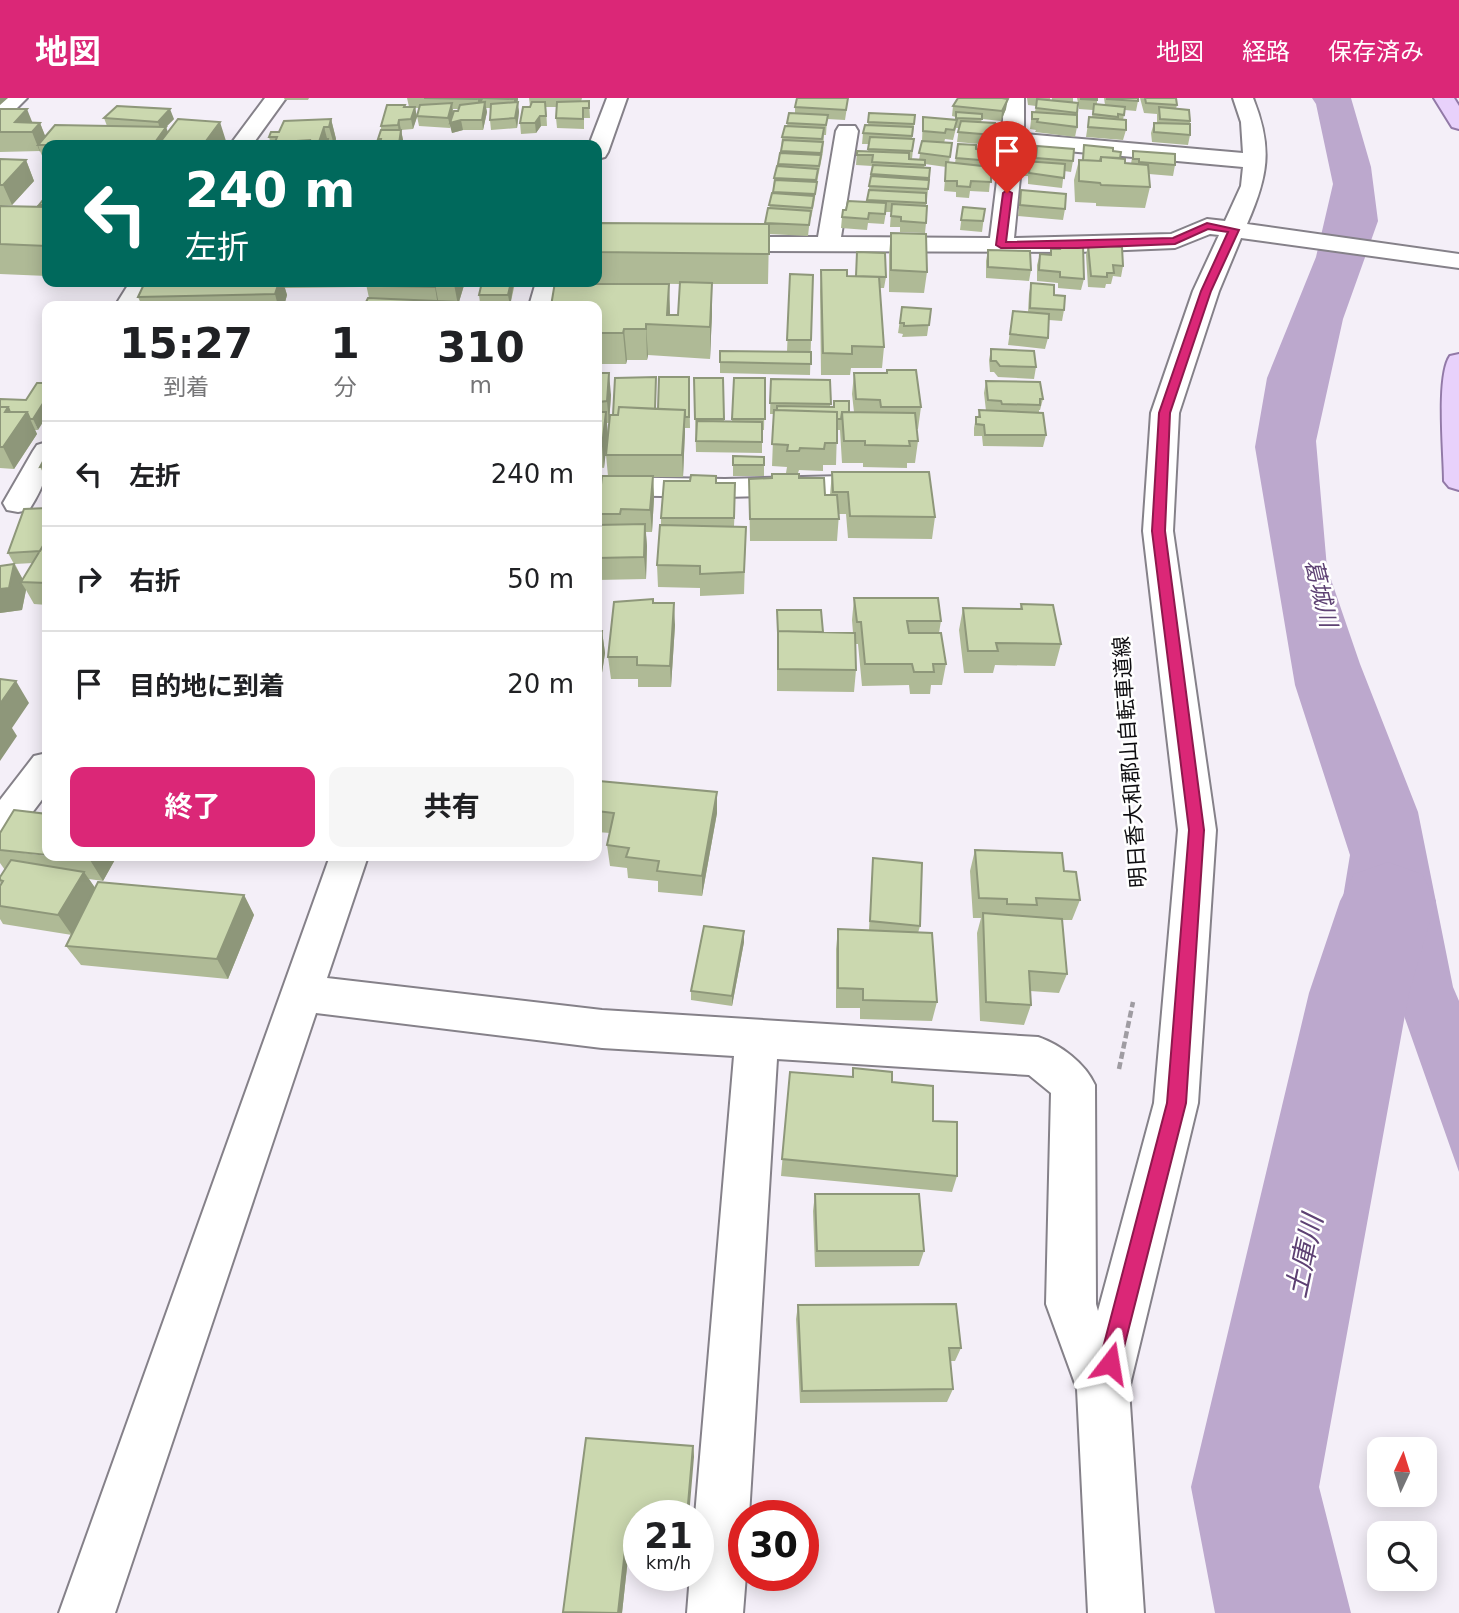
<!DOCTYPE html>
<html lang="ja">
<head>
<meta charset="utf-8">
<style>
	body { margin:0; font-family:"DejaVu Sans","Noto Sans JP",sans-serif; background:#f6f6f6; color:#202124; height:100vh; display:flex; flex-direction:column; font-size:26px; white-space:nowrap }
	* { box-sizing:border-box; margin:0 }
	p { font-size:23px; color:#757577 }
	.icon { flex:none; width:38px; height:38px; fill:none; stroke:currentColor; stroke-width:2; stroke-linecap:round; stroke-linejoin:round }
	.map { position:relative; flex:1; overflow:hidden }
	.sheet { position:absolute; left:42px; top:203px; width:560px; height:560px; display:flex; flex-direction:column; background:#fff; border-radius:14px; box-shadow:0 4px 18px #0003 }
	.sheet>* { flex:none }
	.banner { position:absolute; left:42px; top:42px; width:560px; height:147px; border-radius:14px; box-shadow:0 4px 18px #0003; background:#00695c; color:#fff; overflow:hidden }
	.needle { width:46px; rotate:4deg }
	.controls { position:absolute; left:1367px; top:1339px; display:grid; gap:14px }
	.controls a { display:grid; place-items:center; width:70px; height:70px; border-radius:14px; background:#fff; box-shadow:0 4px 18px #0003; font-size:35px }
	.speed { position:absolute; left:623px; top:1402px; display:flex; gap:14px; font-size:35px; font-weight:700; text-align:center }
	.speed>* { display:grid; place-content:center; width:91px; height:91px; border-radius:50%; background:#fff; box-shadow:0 4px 18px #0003; line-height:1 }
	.speed small { font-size:18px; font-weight:400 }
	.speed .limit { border:10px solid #d22; background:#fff; color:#111 }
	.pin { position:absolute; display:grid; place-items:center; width:60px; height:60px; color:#fff; margin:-72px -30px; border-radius:50% 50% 50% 0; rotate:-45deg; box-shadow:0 0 7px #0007 }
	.pin .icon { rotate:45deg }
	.me { position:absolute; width:77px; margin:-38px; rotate:14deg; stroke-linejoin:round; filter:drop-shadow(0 0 5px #0008) }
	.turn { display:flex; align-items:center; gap:24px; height:147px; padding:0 28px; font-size:32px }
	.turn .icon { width:91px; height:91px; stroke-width:2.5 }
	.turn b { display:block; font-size:49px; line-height:60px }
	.eta { display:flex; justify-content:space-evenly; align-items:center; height:119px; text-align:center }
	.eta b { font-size:42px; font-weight:700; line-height:49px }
	.action { display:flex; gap:14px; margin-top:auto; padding:14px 28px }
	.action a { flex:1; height:80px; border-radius:14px; background:#db2777; color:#fff; font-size:28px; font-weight:700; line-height:80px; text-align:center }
	.action a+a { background:#f6f6f6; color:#202124 }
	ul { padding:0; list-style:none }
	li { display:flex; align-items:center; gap:21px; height:105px; padding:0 28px; border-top:2px solid #e0e0e0 }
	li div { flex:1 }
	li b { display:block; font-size:26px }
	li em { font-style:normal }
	header { display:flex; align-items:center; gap:42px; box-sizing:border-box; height:98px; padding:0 35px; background:#db2777; color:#fff }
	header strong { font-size:33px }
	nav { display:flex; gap:38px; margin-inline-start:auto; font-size:24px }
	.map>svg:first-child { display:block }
</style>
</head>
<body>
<header>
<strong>地図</strong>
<nav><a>地図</a><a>経路</a><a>保存済み</a></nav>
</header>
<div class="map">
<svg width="1459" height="1515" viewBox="0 0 1459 1515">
	<rect width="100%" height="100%" fill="#f4eff8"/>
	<path fill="#bca8cd" d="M1312,0H1351L1371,69L1378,123L1343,221L1316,343L1327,470L1360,566L1418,714L1453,889L1459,903V1074L1396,895L1331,872L1350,757L1295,587L1255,349L1267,280L1316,159L1333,86L1316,6Z"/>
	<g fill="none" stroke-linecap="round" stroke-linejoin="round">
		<path fill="#bca8cd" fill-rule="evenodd" d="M1388,764L1422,776L1436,803L1409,895L1319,1389L1351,1515H1215L1191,1389L1309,895L1340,803L1354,776Z"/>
		<g stroke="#858189" stroke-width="4">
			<path id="minor" d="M5,0H27L7,20L0,22V5Z
				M265,0H286L252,47H230Z
				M607,0H627L608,54L605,59L597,61V47H589Z
				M1004,0H1024V36L1243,55L1241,24L1233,0H1253C1273,50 1268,78 1247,126L1459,156V170L1241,140L1219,193L1179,315L1173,433L1216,732L1198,1005L1129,1291L1144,1515H1088L1077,1291L1046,1206L1051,995L1029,977L777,961L749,1418H744L746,1477L743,1515H687L690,1477H698V1418H695L734,958L602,950L316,915L115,1515H59L330,758H368L327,880L602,912L1038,939C1061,947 1085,965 1095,987L1096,1206L1098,1213L1154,1005L1178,732L1143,433L1151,315L1193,193L1219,137L1210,136L1175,150L1078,154L718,153L710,151L706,146L710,141L718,139H818L836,33L839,28H855L858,33L841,139L990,140L1002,42ZM1023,49L1243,69L1241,88L1225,123L1207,121L1171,136L1014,140Z
				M130,184H154L141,208H115Z
				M536,184H560L555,208H529Z
				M47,344C48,375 46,385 29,412L18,414L7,412L3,405L33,353L37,347Z
				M884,377L895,380L899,386L895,392L884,395L725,399L597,397V379L725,381Z
				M47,655V695L13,740L0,745V702L34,658Z"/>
		</g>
		<g stroke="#9279a7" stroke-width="4">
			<path id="major" d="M1434,0H1454L1459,8V31L1452,29Z
				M1459,256V392L1449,389L1444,383C1444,356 1436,278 1450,258Z"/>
		</g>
		<path stroke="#9f9ca2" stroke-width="4.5" stroke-dasharray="7 3.5" stroke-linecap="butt" d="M1119,971L1133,904"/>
		<use href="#minor" fill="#fff" fill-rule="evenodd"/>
		<use href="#major" fill="#e8d1fb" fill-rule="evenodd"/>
	</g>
	<path fill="#afba96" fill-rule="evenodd" d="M284,0H309L308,2H285Z
		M407,0H518L517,5L519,14L517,30L491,32L490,22L491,10H486L487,14L483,32H463L452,35L451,28L450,30L419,28L417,18L419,10H415L417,19L413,31L401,32L403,42L402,47H379L378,41L381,32V28L405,9H409ZM453,11H459L458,13L453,15Z
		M529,0H582L581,4L589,3L590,20H584V31L557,30L556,20V9H546L547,28H541L536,35L521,36L520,25L531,8H530Z
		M1027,0H1050V2L1052,3V0H1073V4L1078,5L1077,0H1097V6L1105,7L1104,0H1138V3L1136,13L1125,12L1123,22L1126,32L1123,42L1086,39L1089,19H1092L1093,12L1079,11L1078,5L1077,29L1075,39L1035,34L1036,32L1030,31L1032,14H1035L1036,8L1028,7Z
		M1140,0H1176L1177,7L1176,11L1190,23V37L1188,47L1152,44L1151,35L1154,25H1157V16L1144,15Z
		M953,8L1006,11L1001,23L982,21L981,24L995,25L991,47L957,44L959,30H956L953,42L945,41L944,45H952L949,65H955L958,46L993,55L989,94L970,93L969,100L956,99V94L944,93L946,69L925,66L924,70H930L927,102H926V125L925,135L900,134V129H890L891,114H886L884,126L868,125L867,132L841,130L842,119L846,112L867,104L872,68L856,67L857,53H868L869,46H862L863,35L868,27L869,15L915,17L913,36H912V41H914L912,61L919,62L922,43L923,19L955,22L956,19L952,18Z
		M795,9H847L845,22L827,21L826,37H824L823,54L818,79L814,106L811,120H810L808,138L769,136L768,186H712V215L710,261L648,257L647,262H627L626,266H597V208H551L583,184V186H669L670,217H678L680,186L591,185V184H597V125L765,126L773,95L774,80L781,55L782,39L787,28L789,15H795Z
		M0,11L33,25H40L45,38L107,28L104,20L174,21L166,29L168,34L226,43L47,47V67H46L40,53L0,54Z
		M331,21L336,41L334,47H271L269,39L279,34Z
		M1084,47L1113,53L1127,65L1131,66L1133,53L1175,67L1173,78L1149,76L1150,89L1145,110L1096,108V105L1075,104L1074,82L1079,62H1082Z
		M1037,48L1073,63L1071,74L1064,73L1062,90L1028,86V78H1022L1024,63L1035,64Z
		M0,61L26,62L34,83L12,107H0Z
		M1021,92L1065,111L1063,122L1018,118Z
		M47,97V178L0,176V108L40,109L39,107Z
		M963,109L985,111L982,134L960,132Z
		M891,135L927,174L924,195L889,194V156Z
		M1059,146L1084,181L1081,192L1058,190V185L1037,183V167L1040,156L1050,157L1051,151H1058Z
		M1088,147L1123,168L1121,179L1113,178L1111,186H1106L1105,190L1088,189L1086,157Z
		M988,152L1031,172L1029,183L986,180V163Z
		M857,154L886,179L884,190H879L884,249L882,270H851L850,277H821L820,193L821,172L847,178H856Z
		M790,176L811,242L810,277L720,275V253L787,254Z
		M145,184H363L361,189L285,190L287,197L284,208H142L138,199Z
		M367,184H465L459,204L480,205L479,197L482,184H514L515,185L510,208H364L369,200L366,186Z
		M1031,185L1054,197L1064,212L1062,223L1049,222L1048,240L1045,251L1008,247L1013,213L1028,214L1029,196Z
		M902,209L931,211L927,238L902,239L903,236L898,235Z
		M991,251L1036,269L1034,281L998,279L994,274H990L989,262Z
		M887,272L921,309L918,331H917L918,343L915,365H907V370L863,369V365H842L840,332H837L836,367H823V373L799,372L798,375H786L787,369L772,368L774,316H770L771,281L830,282V309H833L834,303L849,314H854L852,296L854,275H886Z
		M597,275L611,297L609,325H607L604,370L597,369Z
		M656,279V311H658L689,279L690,330H685L683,379H653L654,400L652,434H646L647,448L646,481L597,482V387H601L608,378L606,357L613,317Z
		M694,280H723L724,323L732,324L734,280H765L764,332H762V355L696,354Z
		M986,283L1043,301L1040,312H1039V315L1046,337L1043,349L983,348L982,338H974V330L976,319H978L979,312L986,313L984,295Z
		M0,301L26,302L38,332H35L37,336L14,371L0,370Z
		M47,356V380H46L40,369Z
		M733,358L764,359V378H733Z
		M832,374L935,419L932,441L848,440L846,416H839L837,443H750L749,381L799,380L825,397H830Z
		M716,385L735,407L734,428L746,429L744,496L700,498V490L658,489L657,467L661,427V420Z
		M47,410V507L34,506L26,492L22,512L0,515V491L14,466L8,455ZM33,465L23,482L15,466Z
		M854,500L941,523L939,535L946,566L942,587H931L930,596H910L909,587L862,588L858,546H855L856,572L854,594L777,593V512L823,534L853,535L852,522Z
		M653,505L675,527L671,589H638V581H611L608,559Z
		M1021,506L1061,546L1055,568L995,567L993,575H964L959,532L963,510L1020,511Z
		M597,533H602L605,555L600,588H597Z
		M597,681L600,683L717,715L702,798L658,794V783L628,780L627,770L610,768L607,747L610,735L597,734Z
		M0,752L47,758H117L103,783L89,781L95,790L244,797L254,817L228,881L81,867L66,848L72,837L3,826L0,821V788L1,786L0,784V779L5,772L0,765Z
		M975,752L1064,773L1080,802L1072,822H1062L1067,876L1059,895L1030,893L1031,907L1024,927L980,923L977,835L981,820H973L970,773Z
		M873,760L920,828L918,835L937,904L932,923L860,921V910H836V851L838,831L869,832Z
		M744,833V844L732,908L691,902V893Z
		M853,970L892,984L933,1023L957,1078L952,1094L781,1078L790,974L852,979Z
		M815,1096L924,1153L919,1168L815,1169L813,1113Z
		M798,1207L961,1250L955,1263H950L953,1291L947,1304L800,1305L796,1221Z
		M693,1348L694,1359L639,1418V1461L628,1460L622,1515H564L563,1514Z"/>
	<path fill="#8e977a" d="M0,0H8L0,7Z
		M478,0H483V1L478,11Z
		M514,0H518V2L514,11Z
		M1008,1L1006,11L1001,23L1002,13Z
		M485,4L487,14L483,32L482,22Z
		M518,4L519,14L517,30L515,20Z
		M452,5L453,16L461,22L463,32L452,35L448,20Z
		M415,9L417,19L413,31L411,21Z
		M27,11L35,31L40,25L48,45L38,47L40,53V54L32,34L15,24Z
		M170,11L174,21L161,34L158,24Z
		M540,18L541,28L536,35L535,25Z
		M331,21L336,41L334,47L329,29Z
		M399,22L403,42L402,47H399V37L398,27Z
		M220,24L226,43L224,47H203Z
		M166,29L172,47H153Z
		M324,29L328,44V41L330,47H322L320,41Z
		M26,62L34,83L12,107L3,87Z
		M279,184H283L287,197L284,208H278L275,196Z
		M455,184H465L458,207L454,186Z
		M511,184H514L510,208L508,197Z
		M712,185V215L710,261V229Z
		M435,186L439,207L438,208L435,189Z
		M669,186L670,217H667Z
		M646,226L648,257L647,262L646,231Z
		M624,231L627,262L626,266L623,235Z
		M609,275L611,297L609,325L607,303Z
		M47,299V318L38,332L33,321Z
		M8,309L27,314L37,336L14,371L3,349L5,314Z
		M685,312V334L683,379L682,357Z
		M606,314L608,336L604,370L602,348Z
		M653,378L654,400L652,434L650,412Z
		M645,426L647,448L646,481L644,459Z
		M14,466L25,485L21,484L26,492L22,512L0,515V491Z
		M674,505L675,527L671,589L670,568Z
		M602,533L605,555L600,588L597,567Z
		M16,583L29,605L12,630L17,638L0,663V606Z
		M717,694V715L702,798V778Z
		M92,758H117L103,783L90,762Z
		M84,774L98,794L72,837L58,817Z
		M244,797L254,817L228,881L217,861Z
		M744,833V844L732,908V898Z
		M693,1348L694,1359L689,1418H687Z
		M625,1452L628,1460L622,1515H618Z"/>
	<path fill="#cbd8af" stroke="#8e977a" stroke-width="2" d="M424,0H478L477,1Z
		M483,0H514L513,1Z
		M797,0H848L846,12L795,9Z
		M958,0H1002L1008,1L1002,13L953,8Z
		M1081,0H1097V2L1081,1Z
		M1107,0H1138V3L1107,1Z
		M1145,0H1176L1177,7L1146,5Z
		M1037,1L1078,5L1077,15L1036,10Z
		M589,3V10H583V21L556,20L557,4Z
		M485,4L482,22H461L450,25L454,13H458L460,7Z
		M518,4L515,20L490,22L491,6Z
		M532,4H545L546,18H540L535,25H520L523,9H530Z
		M452,5L448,20L417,18L420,7Z
		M1094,6L1125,9L1124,17L1118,16V19L1093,16Z
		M387,7H405L404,9H415L411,21L399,22L398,27L381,28Z
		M117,8L170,11L158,24L104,20Z
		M1159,9L1189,12L1190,23L1160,21Z
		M0,11H27L15,24L40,25L32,34H0Z
		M956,14L982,16V21L956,20Z
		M1032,14L1077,17V29L1037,24L1038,21H1032Z
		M789,15L828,17L826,27L787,25Z
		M869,15L915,17L914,26L868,24Z
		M923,19L957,22L954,32L946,31L945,35L923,33Z
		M1089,19L1126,22V32L1088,29Z
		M178,21L220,24L203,47H158Z
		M331,21L329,29H324L320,41H328L327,47H309L310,42L297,43L296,46L274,47L277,39H269L271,34H279L284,23Z
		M961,23L995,25L993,37L958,34Z
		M1154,25L1190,26V37L1154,34Z
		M55,27L166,29L153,47H38Z
		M865,27L913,29L912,38L863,35Z
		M785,28L824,30L822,41L782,39Z
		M381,32H401L399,46H380L381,41H378Z
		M870,39L914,41L912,53L868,51Z
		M783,42L823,44L821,55L781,53Z
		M234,43L266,44L265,47H231Z
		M922,43L952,45L950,59L919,55Z
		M958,46L976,47V51L993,55L992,63L956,60Z
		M1084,47L1113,50V53L1121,54L1120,60L1101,59L1100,63L1083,62Z
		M1037,48L1074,51L1073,63L1036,60Z
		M857,53L909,55V61L925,62V67L872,64L873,57H857Z
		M1133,53L1175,56V67L1139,64V61H1133Z
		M780,55L821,57L819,68L778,66Z
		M1101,59L1125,61V65L1148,67L1150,89L1101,87L1100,85L1079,83V62L1101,63Z
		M0,61L26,62L3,87H0Z
		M1024,63L1065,66L1064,80L1029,75L1030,68L1024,67Z
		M946,64L991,69V84L971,83L970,89L957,88V83H945Z
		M873,67L930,70L929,80L871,76Z
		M777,68L818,71L816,82L774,80Z
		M871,78L929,82L928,91L869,88Z
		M775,82L817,84L815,96L773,94Z
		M869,92L926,95V105L867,102Z
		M1021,92L1066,96L1065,111L1020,107Z
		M772,95L814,98L812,110L769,107Z
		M47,97V107H39Z
		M848,103L886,105L885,116L869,115L868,121L842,119L843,112H846Z
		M892,106L927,108L926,125L901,123V119L891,118Z
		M0,108L47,109V148L0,146Z
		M963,109L985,111L983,123L961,122Z
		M768,110L811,113L809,127L765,125Z
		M597,125L769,126V156L597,154Z
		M891,135L926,136L927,174L891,172Z
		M1059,146L1083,147L1084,181L1060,179V174L1039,172L1040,156L1051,157V151H1060Z
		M1088,147L1122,149L1123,168L1113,167L1114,175H1107V179L1091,178Z
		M988,152L1030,153L1031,172L988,169Z
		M857,154L885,155L886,179L856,178Z
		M821,172H847V178L879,179L884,249L852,248V256L823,255Z
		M790,176L813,177L811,242H787Z
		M145,184H279L275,196L138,199Z
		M367,184H455L454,186H435V189L383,188L384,186H366Z
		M482,184H511L508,197H479Z
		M555,184H578V186H669L667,217H678L680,184L712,185L710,229L646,226V231H624L623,235H597V208H551Z
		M1031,185L1054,187V197L1065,198L1064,212L1030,210Z
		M368,200L504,206L503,208H364Z
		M902,209L931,211L929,227L904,228V225H900Z
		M1013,213L1049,216L1048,240L1010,236Z
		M991,251L1034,253L1036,269L1000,268L996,263H991Z
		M720,253L811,254V266L720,264Z
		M887,272H916L921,309H881L880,302L856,301L854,275H887Z
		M597,275H609L607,303L599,304L598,309H597Z
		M656,279L655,311L619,309L618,317H613L615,280Z
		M659,279H689V319H685V312L658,311Z
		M694,280H723L724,321H695Z
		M734,280H765V321H732Z
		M771,281L830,282L831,306L770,305Z
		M986,283L1040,284L1043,301H1040V307L1002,306L1001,303L988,302Z
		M37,285H47V299L33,321H30L27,314H10L8,309H0V301L26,302Z
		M834,303H849V314H842L841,321H837V314L777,312V308L834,309Z
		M0,309H8L5,314H27L3,349H0Z
		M619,309L685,312L682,357H606L610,317H618Z
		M774,312L837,314V345H825L824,351L800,350L799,353H787L788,347L772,346Z
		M979,312L1043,315L1046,337H985L984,327L976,326V319H980Z
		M597,314H606L602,348H597Z
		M842,314L915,315L918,343H909L910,348L865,347V343H844Z
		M697,323L762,324V344L696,343Z
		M47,356V368L40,369Z
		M733,358L764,359V367H733Z
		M832,374H929L935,419L850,418L848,394H833Z
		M772,376H799V380H824L825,397H837L839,421H750L749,381L772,380Z
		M691,377L716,378V385H735L734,420H661L664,383H690Z
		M602,378H653L650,412L621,411L620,416H597V387H601Z
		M47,410V441L40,453L8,455L24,411Z
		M645,426L644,459L597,460V427Z
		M660,427L746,429L744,474L700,476V468L657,467Z
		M47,441V485L21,484Z
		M14,466L9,490L0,491V468Z
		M854,500H938L941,523H907L909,535H941L946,566H933L934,574H914L912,566H865L861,524H857Z
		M653,501V505H674L670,568L637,567V559H608L614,504Z
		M1021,506L1053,507L1061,546L996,545L998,553H968L963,510L1022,511Z
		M777,512H821L823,534L778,533V535Z
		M597,533H602L597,567Z
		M778,533L855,535L856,572L778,571Z
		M0,581L16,583L0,606Z
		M599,683L717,694L702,778L657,773L659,763L626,759L629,750L607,747L614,715L597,713V690Z
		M14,712L47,716V757L0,752V735Z
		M975,752L1062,755L1064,773L1076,774L1080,802L1036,800L1037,807L1007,806V801L979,800Z
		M50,758H92L90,762Z
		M873,760L922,765L920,828L870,823Z
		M11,762L84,774L58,817L0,808V788L3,783L0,782V779Z
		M98,784L244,797L217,861L66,848Z
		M983,815L1062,821L1067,876L1029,873L1031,907L986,904Z
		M704,828L744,833L732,898L691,893Z
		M838,831L932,835L937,904L863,902V891L838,890Z
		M853,970L892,974V984L933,988V1023L957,1024V1078L782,1061L790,974L853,979Z
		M815,1096H919L924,1153H817Z
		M956,1206L961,1250H949L953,1291L802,1293L798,1207Z
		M586,1340L693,1348L687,1418H639V1453L625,1452L618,1515L563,1514Z"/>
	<path fill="#db2777" stroke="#8e194d" stroke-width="2" d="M1007,92L1012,95L1006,144L1173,140L1207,125L1239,132L1211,193L1170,315L1165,433L1204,732L1186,1005L1120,1265L1117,1273L1110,1276L1102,1273L1099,1265L1167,1005L1189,732L1152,433L1159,315L1201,193L1228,134L1208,131L1175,146L1078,150H1001L996,147L1003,95Z"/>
	<g text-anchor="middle" stroke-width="5" stroke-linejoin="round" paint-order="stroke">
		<g font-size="21" fill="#0e0d10" stroke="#fff">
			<text transform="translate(1130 664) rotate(-94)" y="7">明日香大和郡山自転車道線</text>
		</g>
		<g font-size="23" font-style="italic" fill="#5d4173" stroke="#fff">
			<text transform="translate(1321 495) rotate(76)" y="8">葛城川</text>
		</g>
		<g font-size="28" font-style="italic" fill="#5d4173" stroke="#fff">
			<text transform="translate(1304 1158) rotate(-78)" y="10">土庫川</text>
		</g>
	</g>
</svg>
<div class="controls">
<a><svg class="needle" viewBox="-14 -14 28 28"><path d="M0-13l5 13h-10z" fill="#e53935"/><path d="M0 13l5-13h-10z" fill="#757577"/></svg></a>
<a><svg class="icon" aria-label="search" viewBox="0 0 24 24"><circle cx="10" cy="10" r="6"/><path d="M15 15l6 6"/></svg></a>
</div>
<div class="speed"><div>21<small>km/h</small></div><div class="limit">30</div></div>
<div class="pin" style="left:1007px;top:95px;background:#d93025"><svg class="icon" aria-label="arrive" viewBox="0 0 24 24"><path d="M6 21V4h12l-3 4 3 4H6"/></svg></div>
<svg class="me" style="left:1110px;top:1265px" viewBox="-20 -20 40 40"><path d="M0-17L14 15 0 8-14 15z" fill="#db2777" stroke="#fff" stroke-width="4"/></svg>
<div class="banner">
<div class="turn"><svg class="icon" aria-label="left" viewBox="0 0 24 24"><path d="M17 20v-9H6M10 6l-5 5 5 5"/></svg><div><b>240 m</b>左折</div></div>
</div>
<section class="sheet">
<div class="eta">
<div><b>15:27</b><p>到着</p></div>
<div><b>1</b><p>分</p></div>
<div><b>310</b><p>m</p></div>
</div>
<ul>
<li><svg class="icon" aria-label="left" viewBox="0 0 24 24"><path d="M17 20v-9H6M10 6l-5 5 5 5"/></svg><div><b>左折</b></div><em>240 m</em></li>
<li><svg class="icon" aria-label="right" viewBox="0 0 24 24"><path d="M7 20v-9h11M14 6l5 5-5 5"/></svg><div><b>右折</b></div><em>50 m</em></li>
<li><svg class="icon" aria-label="arrive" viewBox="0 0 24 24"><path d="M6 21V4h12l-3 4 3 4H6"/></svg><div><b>目的地に到着</b></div><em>20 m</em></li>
</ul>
<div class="action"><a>終了</a><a>共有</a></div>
</section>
</div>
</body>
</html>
